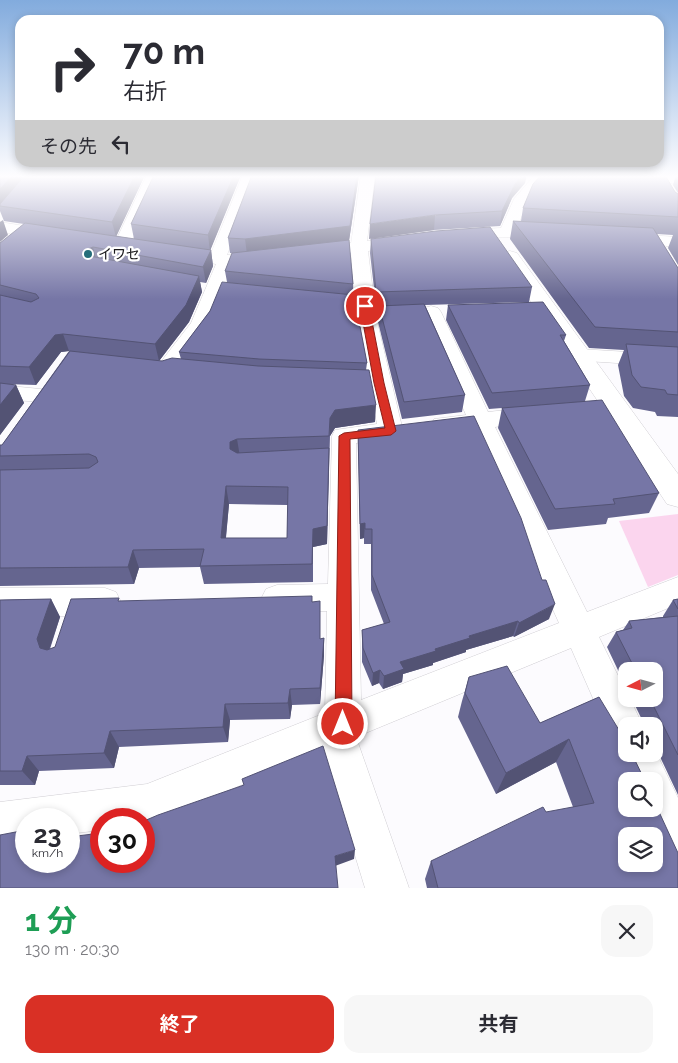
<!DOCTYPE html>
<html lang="ja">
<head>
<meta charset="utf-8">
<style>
	body { margin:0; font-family:Raleway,"Noto Sans JP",sans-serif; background:#f7f7f7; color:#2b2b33; height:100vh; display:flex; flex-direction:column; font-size:19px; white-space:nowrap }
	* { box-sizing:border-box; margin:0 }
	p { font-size:16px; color:#7c7c81 }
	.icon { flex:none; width:28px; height:28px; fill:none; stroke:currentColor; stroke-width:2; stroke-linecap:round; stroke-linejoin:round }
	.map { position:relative; height:888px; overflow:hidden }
	.panel { display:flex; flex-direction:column; background:#fff; flex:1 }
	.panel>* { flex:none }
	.banner { position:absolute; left:15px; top:15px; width:649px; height:152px; border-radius:15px; box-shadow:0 2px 8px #0003; background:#fff; color:#2b2b33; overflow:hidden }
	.needle { width:32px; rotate:264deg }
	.tools { position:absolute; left:618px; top:662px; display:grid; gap:10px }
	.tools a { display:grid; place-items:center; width:45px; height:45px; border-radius:10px; background:#fff; box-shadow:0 2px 8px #0003; font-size:25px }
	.speed { position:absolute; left:15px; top:808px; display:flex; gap:10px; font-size:25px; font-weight:700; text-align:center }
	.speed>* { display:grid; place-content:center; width:65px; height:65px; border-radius:50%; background:#fff; box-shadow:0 2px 8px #0003; line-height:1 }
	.speed small { font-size:12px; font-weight:400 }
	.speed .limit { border:8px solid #d22; background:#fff; color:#111 }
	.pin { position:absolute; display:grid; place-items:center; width:42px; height:42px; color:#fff; margin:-21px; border:2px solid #fff; border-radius:50%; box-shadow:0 1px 5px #0007 }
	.me { position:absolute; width:55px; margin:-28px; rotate:0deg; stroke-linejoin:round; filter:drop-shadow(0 0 4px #0008) }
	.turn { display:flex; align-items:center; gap:18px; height:105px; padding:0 25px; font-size:22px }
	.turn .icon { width:65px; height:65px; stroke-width:2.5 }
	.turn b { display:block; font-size:35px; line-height:42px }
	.then { display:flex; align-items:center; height:48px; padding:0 25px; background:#0003; gap:10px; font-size:19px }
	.round { display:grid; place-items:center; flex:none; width:52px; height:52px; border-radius:15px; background:#f7f7f7 }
	.summary { display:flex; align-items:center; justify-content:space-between; height:85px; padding:0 25px }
	h1 { font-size:30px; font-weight:700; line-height:38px; color:#1e9e55 }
	.cta { display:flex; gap:10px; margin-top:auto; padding:10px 25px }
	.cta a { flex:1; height:58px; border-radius:15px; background:#d93025; color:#fff; font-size:20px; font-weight:700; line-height:58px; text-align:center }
	.cta a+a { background:#f7f7f7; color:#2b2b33 }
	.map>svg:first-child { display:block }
</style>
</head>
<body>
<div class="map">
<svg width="678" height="888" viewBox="0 0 678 888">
	<rect width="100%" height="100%" fill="#fcfbfe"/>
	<path fill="#fbd5ee" d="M678,514V575L648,587L619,521Z"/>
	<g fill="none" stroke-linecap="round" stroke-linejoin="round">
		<g stroke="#d0ced3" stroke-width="1">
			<path id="street" d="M147,175H161L130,245L128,249H116L114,245Z
				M243,175H257L227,255H268L271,259L268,263L233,265L211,324L174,375L166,377L140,373L137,368L140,363L148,361L160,363L191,323L216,264L178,258L172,257L169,253L172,249L178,248L211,253Z
				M361,175H375L367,241L404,236L410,237L412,241L410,245L404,246L368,251L376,317L403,431L400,437L356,443L361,700L559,623L472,430L443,433L434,431L431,425L434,419L466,415L421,312L424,308L431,306L438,308L441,312L488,412L533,407L541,410L545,415L541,420L495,427L587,612L678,577V604L599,637L626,692V699H630L643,726H626V754H654V748L678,798V865L663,859L642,809H654V781H629L618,754L621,747L613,744L571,648L356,737L409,888H365L323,751L147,824H144V819H101V830L69,834V819H26V839L0,842V802L147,784L325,713L327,611L277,613L266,609L261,599L266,589L277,585L328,584L332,436L335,430L377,424L356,317L351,253L317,257L311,256L309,252L311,248L351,243Z
				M535,175H549L528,200L517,228L552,231L554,234L552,237L455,238L453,235L455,232L461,230L501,228L514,199Z
				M655,175H678V183H669L678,196V213L673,211L670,208L652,178Z
				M0,222L49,230L55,232L57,235L55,238L49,240L0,232Z
				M628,234L678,237V247L622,242L620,239L622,236Z
				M579,349L678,355V367L571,360L568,355L571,350Z
				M0,385L50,390L53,395L50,400L42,402L0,399Z
				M0,588H105L116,592L121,602L116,612L105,616H0Z"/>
		</g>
		<g stroke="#d0ced3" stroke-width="1">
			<path id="secondary" d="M510,251L517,253L678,474V507L667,504L501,257L503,253Z"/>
		</g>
		<use href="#street" fill="#fff" fill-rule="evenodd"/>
		<use href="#secondary" fill="#fff" fill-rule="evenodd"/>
	</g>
	<path fill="#65658f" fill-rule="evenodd" d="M0,175H145L116,236L134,239L131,224L154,175H241L210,250H211L213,266L206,283L200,282L202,292L189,322L159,361H162L181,359L179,352L210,311L227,282L225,271L232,253H230L228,238L252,175H359L349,240L353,284V295L367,363L366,370L375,422L335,428L330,436L327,544L313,547V582L204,584L200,567L139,568L134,584L0,586V445H2L69,351L61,352L36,385L5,384L16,385L24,403L0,435V243L24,224L4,221L0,211ZM229,504L288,505L287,538H226Z
		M676,175H678V193L673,185Z
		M525,183L512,198L500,226L434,230L369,239Z
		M675,192L678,194V265L668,248L673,235L657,234L678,268V417L657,416L655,412L633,408L624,396L618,365L624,350L589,348L510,239L513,221H521L523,208Z
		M371,239L532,287L529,302L425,305L465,395L462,412L402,419L378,322L379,306H376L370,253Z
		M448,305L566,335L564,341L590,385L585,401L659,493L649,513L608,518L606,524L548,530L498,428L502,408L489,409L446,320Z
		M358,430L549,619L514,637L513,636L466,650V652L433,663V665L403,674L402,682L383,689L379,683L372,686L362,662V630L384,624L371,590V544H364V538L360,539Z
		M51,599L60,617L50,649L55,647L120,601L312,602L320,619V639L324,638V655L320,704L292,705L290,719L230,720L228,742L119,747L114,768L39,771L35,785H0V600Z
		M678,599V795L654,744V726H645L632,699H654V671H626V687L607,647L616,632L623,630L629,621L663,617V616L673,600Z
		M469,677L540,723L599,697L678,888H427L425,879L431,861L573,807L556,762L496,794L458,717L462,701Z"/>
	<path fill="#535374" d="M13,175H30L0,206V189Z
		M135,175H145L116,237L112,222Z
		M234,175H241L210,251L208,235Z
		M357,175H359L349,241L247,254L245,239Z
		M523,175H527L525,183L512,198L500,226L502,211L515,184Z
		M435,215L434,230L369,239L370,224Z
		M3,220L8,235L0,242V222Z
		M93,247L97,263L89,256L88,249Z
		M211,250L213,266L206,283L203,267Z
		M199,276L202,292L189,322L159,361L155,344Z
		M63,334L69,351L61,352L36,385L29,367L55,335Z
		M16,385L24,403L0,435V405Z
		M376,405L375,422L335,428L330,436V455V418L335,410Z
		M237,439L240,457L230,449V442Z
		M329,448L327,544L313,547V582V529Z
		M226,486L229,504L224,556L221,538Z
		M365,523L364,538L360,539V524Z
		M133,550L139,568L134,584L128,567Z
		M51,599L60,617L47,656L40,648L37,639Z
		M555,604L549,619L514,637L519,623Z
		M518,621L513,636L466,650V652L433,663V665L403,674L402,682L383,689L384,676L400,662L469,636Z
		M324,638V655L320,704V688Z
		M380,670L379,683L372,686L373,673Z
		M290,689L292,705L290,719L288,703Z
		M225,704L230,720L228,742L223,727Z
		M110,731L119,747L114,768L104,753Z
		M569,739L556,762L496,794L506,773Z
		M27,756L39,771L35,785L22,771Z
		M355,850L354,859L335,866V856Z"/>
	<path fill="#7676a6" stroke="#535374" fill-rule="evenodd" d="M0,175H13L0,189Z
		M25,175H135L112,222L0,206V204Z
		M154,175H234L208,235L131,224Z
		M252,175H357L350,226L245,239L228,238Z
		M376,175H523L515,184L502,211L435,215L370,224Z
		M541,175H665L675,192L678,194V217L523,208L533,184Z
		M513,221L653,228L678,268V332L595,327Z
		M25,223L211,250L203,267L93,247L88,249L89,256L199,276L186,305L155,344L63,334L55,335L29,367L0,366V295L31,302L39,298L36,294L0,285V243Z
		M490,227L532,287L376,292L371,239L436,231Z
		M349,240L353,284L225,271L232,253Z
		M222,282L354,295L367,363L259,359L179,352L210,311Z
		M543,302L566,335H560L590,385L492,393L448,305Z
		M424,304L465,395L404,402L379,306Z
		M626,344L678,347V395L667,394L665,390L641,387L632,375Z
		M70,351L162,361L172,358L258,366L369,370L376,405L335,410L330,418L329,436L237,439L230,442V449L237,453L329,448L327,526L313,529L312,564L200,566L204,549L133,550L128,567L0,568V470L89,468L98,462L96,457L89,454L0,456V445H2ZM226,486L288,487L287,538H221Z
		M0,383L16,385L0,405Z
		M602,400L659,493L613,499L615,504L555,509L502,408Z
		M474,416L521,518L542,580H546L555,604L519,623L518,621L469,636L470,638L435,649L436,651L400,662L404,669L384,676L380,670L373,673L363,648L362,630L390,622L372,575V529H365V523L360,524L358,430Z
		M312,596V602L320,601V639L324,638L320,688L290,689L288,703L225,704L223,727L110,731L104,753L27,756L22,771H0V600L51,599L37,639L40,648L47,650L55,647L71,599L119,598L118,601Z
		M678,599V609L673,600Z
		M678,616V755L650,699H654V671H636L616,632L632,628L629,621Z
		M507,666L540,723L599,697L625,740L626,742V754H632L645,781H626V809H654V801L678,853V888H438L431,861L543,807L546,812L594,803L569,739L506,773L465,693L469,677ZM626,836H654V864H626Z
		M323,746L355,850L335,856L338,888H0V835L26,830V861H69V837L101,833V861H144V821L158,815L244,785L242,779Z"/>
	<linearGradient id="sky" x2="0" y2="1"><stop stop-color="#82abdd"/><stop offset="0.59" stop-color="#fefdff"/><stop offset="1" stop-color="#fefdff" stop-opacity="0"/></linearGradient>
	<rect width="678" height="299" fill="url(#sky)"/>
	<path fill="#d93025" stroke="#8d1f18" d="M365,304L369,306L384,383L396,431L391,435L350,439L352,724L349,730L343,732L337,730L335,724L339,436L344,433L385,428L374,383L360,306Z"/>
	<circle fill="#266e7a" stroke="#fff" stroke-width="2" cx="88" cy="254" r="5"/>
	<g text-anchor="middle" stroke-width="4.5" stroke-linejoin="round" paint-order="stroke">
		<g font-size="14" fill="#171618" stroke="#fff" text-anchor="start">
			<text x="98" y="259">イワセ</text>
		</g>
	</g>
</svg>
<div class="tools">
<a><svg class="needle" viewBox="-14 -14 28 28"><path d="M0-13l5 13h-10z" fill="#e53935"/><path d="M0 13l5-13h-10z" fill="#7c7c81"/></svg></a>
<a><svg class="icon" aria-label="sound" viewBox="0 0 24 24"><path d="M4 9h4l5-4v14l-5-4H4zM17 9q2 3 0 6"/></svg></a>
<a><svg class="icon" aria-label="search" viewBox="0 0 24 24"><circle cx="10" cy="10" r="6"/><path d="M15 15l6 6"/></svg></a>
<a><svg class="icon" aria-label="layers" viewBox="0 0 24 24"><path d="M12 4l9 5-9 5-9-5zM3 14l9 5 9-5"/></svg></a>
</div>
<div class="speed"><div>23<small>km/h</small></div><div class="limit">30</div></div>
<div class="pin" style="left:365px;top:306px;background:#d93025"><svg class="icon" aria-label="arrive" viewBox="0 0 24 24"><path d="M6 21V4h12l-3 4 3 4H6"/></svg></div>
<svg class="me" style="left:343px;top:724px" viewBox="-20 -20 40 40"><circle r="17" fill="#d93025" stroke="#fff" stroke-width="3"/><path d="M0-11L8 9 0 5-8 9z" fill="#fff"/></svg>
<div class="banner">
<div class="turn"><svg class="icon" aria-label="right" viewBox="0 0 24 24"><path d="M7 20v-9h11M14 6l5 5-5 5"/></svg><div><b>70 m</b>右折</div></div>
<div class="then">その先<svg class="icon" aria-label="left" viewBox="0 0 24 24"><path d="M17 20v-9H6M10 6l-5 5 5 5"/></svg></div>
</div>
</div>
<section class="panel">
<div class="summary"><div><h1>1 分</h1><p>130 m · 20:30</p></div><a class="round"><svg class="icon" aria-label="close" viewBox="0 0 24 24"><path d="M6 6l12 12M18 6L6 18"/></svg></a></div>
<div class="cta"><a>終了</a><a>共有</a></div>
</section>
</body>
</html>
